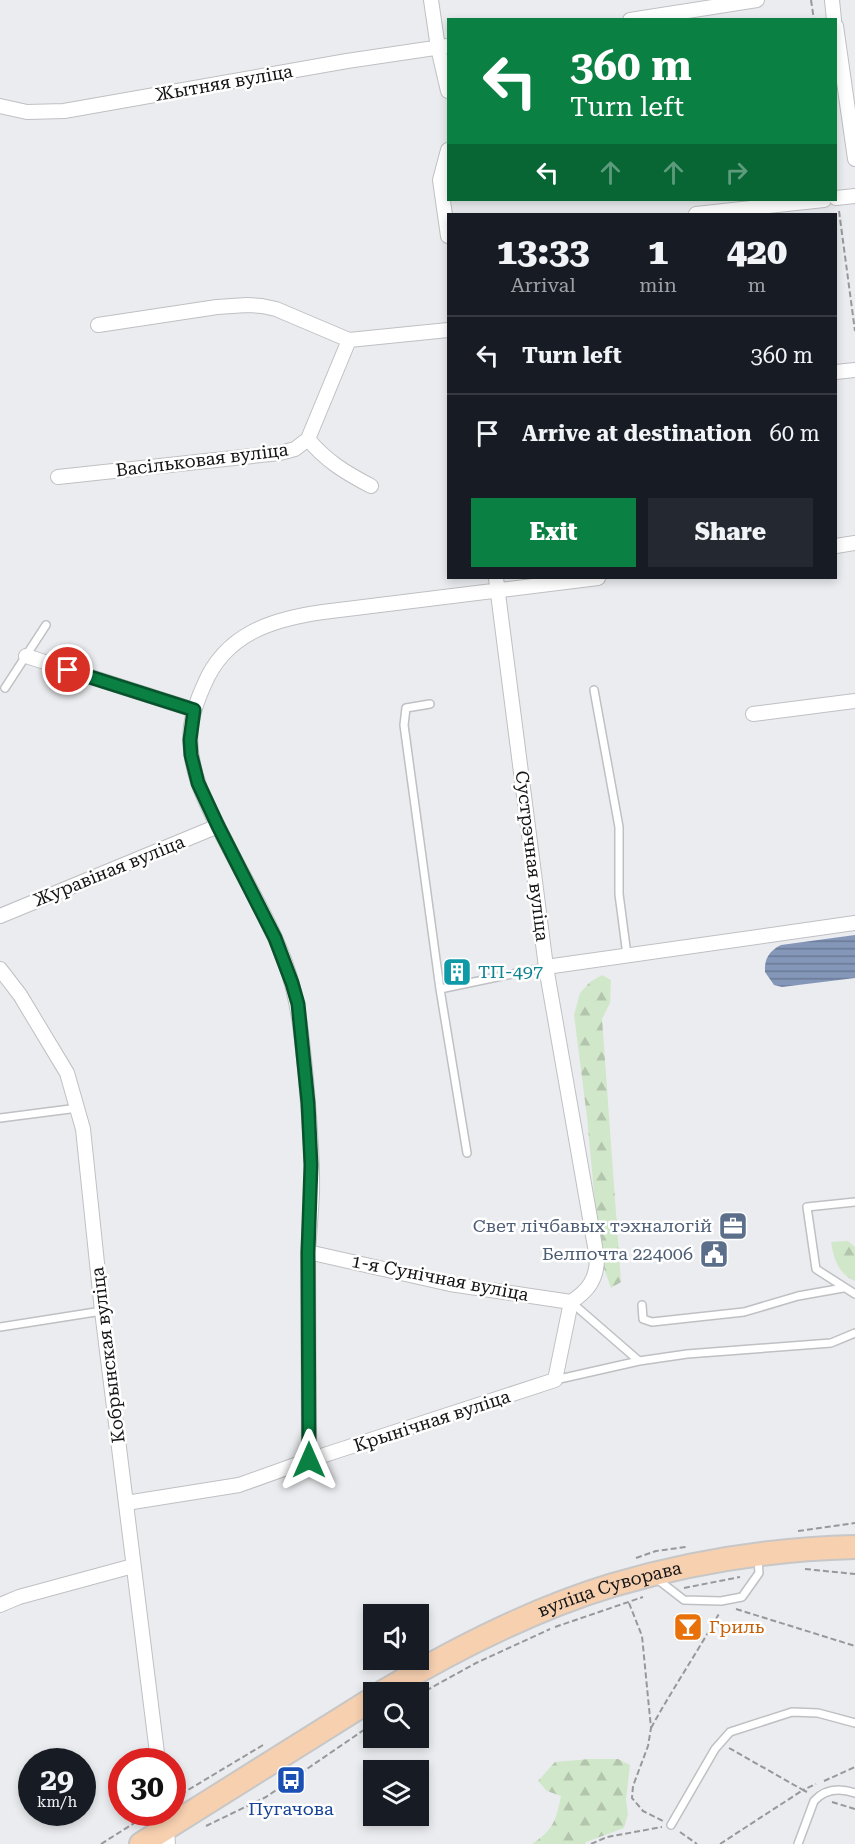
<!DOCTYPE html>
<html lang="en">
<head>
<meta charset="utf-8">
<style>
	body { margin:0; font-family:"Roboto Serif",serif; background:#242831; color:#f1f3f6; height:100vh; display:flex; flex-direction:column; font-size:22px; white-space:nowrap }
	* { box-sizing:border-box; margin:0 }
	p { font-size:20px; color:#9ea1a6 }
	.icon { flex:none; width:33px; height:33px; fill:none; stroke:currentColor; stroke-width:2; stroke-linecap:round; stroke-linejoin:round }
	.map { position:relative; flex:1; overflow:hidden }
	.details { position:absolute; left:447px; top:213px; width:390px; height:366px; display:flex; flex-direction:column; background:#171b24; border-radius:0px; box-shadow:0 3px 9px #0003 }
	.details>* { flex:none }
	.guide { position:absolute; left:447px; top:18px; width:390px; height:183px; border-radius:0px; box-shadow:0 3px 9px #0003; background:#0b8043; color:#fff; overflow:hidden }
	.controls { position:absolute; left:363px; top:1604px; display:grid; gap:12px }
	.controls a { display:grid; place-items:center; width:66px; height:66px; border-radius:0px; background:#171b24; box-shadow:0 3px 9px #0003; font-size:30px }
	.speed { position:absolute; left:18px; top:1748px; display:flex; gap:12px; font-size:30px; font-weight:700; text-align:center }
	.speed>* { display:grid; place-content:center; width:78px; height:78px; border-radius:50%; background:#171b24; box-shadow:0 3px 9px #0003; line-height:1 }
	.speed small { font-size:15px; font-weight:400 }
	.speed .limit { border:9px solid #d22; background:#fff; color:#111 }
	.pin { position:absolute; display:grid; place-items:center; width:51px; height:51px; color:#fff; margin:-26px; border:3px solid #fff; border-radius:50%; box-shadow:0 2px 6px #0007 }
	.me { position:absolute; width:66px; margin:-33px; rotate:0deg; stroke-linejoin:round; filter:drop-shadow(0 0 4px #0008) }
	.turn { display:flex; align-items:center; gap:21px; height:126px; padding:0 24px; font-size:27px }
	.turn .icon { width:78px; height:78px; stroke-width:2.5 }
	.turn b { display:block; font-size:42px; line-height:51px }
	.lanes { display:flex; align-items:center; height:57px; padding:0 24px; background:#0003; justify-content:center; gap:30px; direction:ltr }
	.lanes .off { opacity:.35 }
	.eta { display:flex; justify-content:space-evenly; align-items:center; height:102px; text-align:center }
	.eta b { font-size:36px; font-weight:800; line-height:42px }
	.cta { display:flex; gap:12px; margin-top:auto; padding:12px 24px }
	.cta a { flex:1; height:69px; border-radius:0px; background:#0b8043; color:#fff; font-size:24px; font-weight:800; line-height:69px; text-align:center }
	.cta a+a { background:#242831; color:#f1f3f6 }
	ul { padding:0; list-style:none }
	li { display:flex; align-items:center; gap:18px; height:78px; padding:0 24px; border-top:2px solid #363941 }
	li div { flex:1 }
	li b { display:block; font-size:22px }
	li em { font-style:normal }
	.map>svg:first-child { display:block }
</style>
</head>
<body>
<div class="map">
<svg width="855" height="1844" viewBox="0 0 855 1844">
	<defs>
		<pattern id="forest-firs" width="22" height="20" patternUnits="userSpaceOnUse" patternTransform="scale(1.5)"><rect width="22" height="20" fill="#d1e7ca"/><path d="M5 1l3.5 6h-7zM16 11l3.5 6h-7z" fill="#b3c5ad"/></pattern>
		<pattern id="water-rules" width="6" height="5" patternUnits="userSpaceOnUse" patternTransform="scale(1.5)"><rect width="6" height="5" fill="#8497b9"/><path d="M0 2.5h6" fill="none" stroke="#6b7a95"/></pattern>
	</defs>
	<rect width="100%" height="100%" fill="#ebecef"/>
	<path fill="url(#forest-firs)" d="M602,975L611,980L610,1003L602,1019L621,1282L611,1288L600,1257L587,1117L574,1015L580,993L590,982Z
		M848,1241L855,1247V1281C838,1274 834,1259 831,1242Z
		M590,1759H618L630,1765L626,1800L628,1814L624,1828L586,1842L585,1844H532C553,1830 556,1821 561,1796L547,1791L538,1781L555,1762Z"/>
	<path fill="url(#water-rules)" d="M855,935V978L782,987L774,985L765,972C764,959 769,951 781,945Z"/>
	<g fill="none" stroke-linecap="round" stroke-linejoin="round">
		<g stroke="#bfc0c3" stroke-width="10">
			<path id="service" d="M5,688L46,625
				M594,690L619,827V894L627,955
				M430,704L406,708L404,725L440,989L467,1153
				M440,989L546,967
				M0,1118L78,1108
				M855,1202L807,1207L816,1269L855,1294
				M571,1302L639,1361
				M642,1305L643,1319L652,1322L744,1312L798,1296L843,1288
				M0,1327L102,1311
				M555,1380L639,1361L687,1354L831,1343L855,1333
				M657,1579L684,1600L721,1601L742,1597L759,1573L758,1559
				M671,1825L715,1749L730,1732L792,1712L818,1713L855,1723
				M798,1844L814,1801C825,1789 840,1788 855,1793"/>
		</g>
		<g stroke="#bfc0c3" stroke-width="16">
			<path id="minor" d="M431,0L438,48L448,91
				M832,0L834,20
				M630,20L757,0
				M836,26L855,159
				M0,106L27,112L64,111L347,61L448,46
				M448,150L440,180L448,236
				M836,198L855,196
				M696,214L824,200
				M98,325L217,307L247,305L262,306L276,309L349,340L448,330
				M836,372L855,370
				M308,439C326,461 346,473 371,486
				M58,477L280,453L295,449L308,439L349,340
				M836,546L855,543
				M496,578L546,967L597,1258C597,1279 588,1291 571,1302
				M26,656L194,710
				M753,714L855,701
				M0,916L218,826
				M546,967L855,923
				M0,969L20,995L67,1073L83,1129L102,1311L158,1761
				M308,1252L450,1284L571,1302
				M309,1460C309,1392 308,1324 308,1255C309,1235 311,1214 312,1193C313,1155 309,1117 306,1079C302,1039 299,1000 285,962C270,921 246,882 226,842C207,806 186,768 191,726C193,712 198,698 204,685C225,634 272,619 323,612L598,578
				M126,1503L239,1485L309,1460L555,1380L571,1302
				M0,1605L19,1597L133,1566
				M165,1812L168,1844"/>
		</g>
		<g stroke="#c7c7c7" stroke-width="26">
			<g id="primary">
				<path id="s1" d="M383,1692C455,1649 533,1609 613,1585C691,1562 774,1549 855,1547"/>
				<path d="M141,1844L374,1698"/>
			</g>
		</g>
		<path stroke="#97989a" stroke-width="2" stroke-dasharray="6 3" stroke-linecap="butt" d="M811,0L814,20
			M839,211L855,331
			M798,1531L855,1523
			M636,1558L656,1551L686,1547
			M805,1569L855,1574
			M684,1588L740,1577
			M629,1603L642,1636L651,1728L648,1746L633,1786L632,1798L643,1811L663,1821
			M736,1609L855,1646
			M555,1627L643,1597
			M418,1695L476,1663L550,1629
			M651,1728C673,1688 698,1651 720,1612
			M729,1748L803,1790L816,1784
			M824,1781L855,1767
			M173,1799L263,1745
			M832,1802L855,1809
			M206,1826L266,1797L374,1723
			M680,1832L697,1844
			M101,1844L152,1812
			M591,1844L607,1837L662,1827
			M720,1844L803,1790L807,1792"/>
		<use href="#service" stroke="#fff" stroke-width="7"/>
		<use href="#minor" stroke="#fff" stroke-width="14"/>
		<use href="#primary" stroke="#f7d0b0" stroke-width="22"/>
	</g>
	<g fill="none" stroke-linecap="round" stroke-linejoin="round">
		<g stroke="#07532c" stroke-width="15">
			<path id="route" d="M68,670L194,710L190,740L191,755L198,783L218,826L275,938L292,983L298,1004L308,1103L311,1165L308,1252L309,1460"/>
		</g>
		<use href="#route" stroke="#0b8043" stroke-width="10"/>
	</g>
	<defs>
		<g id="building-square" transform="scale(1.5)"><rect x="-9" y="-9" width="18" height="18" rx="4" fill="#0f9aa8" stroke="#fff"/><path d="M-4-6H4V6H1V3H-1V6H-4ZM-2.5-4.3h1.7v1.8h-1.7ZM.8-4.3h1.7v1.8H.8ZM-2.5-1h1.7V.8h-1.7ZM.8-1h1.7V.8H.8Z" fill="#fff"/></g>
		<g id="office-square" transform="scale(1.5)"><rect x="-9" y="-9" width="18" height="18" rx="4" fill="#5c6f8a" stroke="#fff"/><path d="M-6-3h4V-5.5h4V-3h4V5H-6ZM-1-4.5V-3h2v-1.5ZM-6 0V1H6V0Z" fill="#fff"/></g>
		<g id="civic-square" transform="scale(1.5)"><rect x="-9" y="-9" width="18" height="18" rx="4" fill="#5c6f8a" stroke="#fff"/><path d="M-.6-6.5H3V-4.5H.6V-3L4-1V1h2V6H-6V1h2V-1L-.6-3ZM-1.2 2.5V6h2.4V2.5Z" fill="#fff"/></g>
		<g id="bar-square" transform="scale(1.5)"><rect x="-9" y="-9" width="18" height="18" rx="4" fill="#e8710a" stroke="#fff"/><path d="M-6-5H6L.8 .8V4.5H3.5V6h-7V4.5H-.8V.8Z" fill="#fff"/></g>
		<g id="bus-square" transform="scale(1.5)"><rect x="-9" y="-9" width="18" height="18" rx="4" fill="#1a4fb4" stroke="#fff"/><path d="M-5-6H5V4H4V6H2V4H-2V6H-4V4H-5ZM-3.5-4V0h7V-4ZM-3.5 1.2v1.5H-2V1.2ZM2 1.2v1.5H3.5V1.2Z" fill="#fff"/></g>
	</defs>
	<g fill-rule="evenodd">
		<use href="#building-square" x="457" y="972"/>
		<use href="#office-square" x="733" y="1226"/>
		<use href="#civic-square" x="714" y="1254"/>
		<use href="#bar-square" x="688" y="1627"/>
		<use href="#bus-square" x="291" y="1780"/>
	</g>
	<g text-anchor="middle" stroke-width="5" stroke-linejoin="round" paint-order="stroke">
		<g font-size="18" fill="#141415" stroke="#fff">
			<text transform="translate(224 83) rotate(-10)" y="6">Жытняя вуліца</text>
			<text transform="translate(202 460) rotate(-7)" y="6">Васільковая вуліца</text>
			<text transform="translate(532 856) rotate(83)" y="6">Сустрэчная вуліца</text>
			<text transform="translate(109 871) rotate(-22)" y="6">Журавіная вуліца</text>
			<text transform="translate(440 1278) rotate(11)" y="6">1-я Сунічная вуліца</text>
			<text transform="translate(108 1355) rotate(-97)" y="6">Кобрынская вуліца</text>
			<text transform="translate(432 1421) rotate(-18)" y="6">Крынічная вуліца</text>
			<text dy="6" stroke="none"><textPath href="#s1" startOffset="250">вуліца Суворава</textPath></text>
		</g>
		<g font-size="18" fill="#0d838f" stroke="#fff" text-anchor="start">
			<text x="478" y="978">ТП-497</text>
		</g>
		<g font-size="18" fill="#4e5e75" stroke="#fff" text-anchor="end">
			<text x="712" y="1232">Свет лічбавых тэхналогій</text>
			<text x="693" y="1260">Белпочта 224006</text>
		</g>
		<g font-size="18" fill="#c56008" stroke="#fff" text-anchor="start">
			<text x="709" y="1633">Гриль</text>
		</g>
		<g font-size="18" fill="#164399" stroke="#fff">
			<text x="291" y="1815">Пугачова</text>
		</g>
	</g>
</svg>
<div class="controls">
<a><svg class="icon" aria-label="sound" viewBox="0 0 24 24"><path d="M4 9h4l5-4v14l-5-4H4zM17 9q2 3 0 6"/></svg></a>
<a><svg class="icon" aria-label="search" viewBox="0 0 24 24"><circle cx="10" cy="10" r="6"/><path d="M15 15l6 6"/></svg></a>
<a><svg class="icon" aria-label="layers" viewBox="0 0 24 24"><path d="M12 4l9 5-9 5-9-5zM3 14l9 5 9-5"/></svg></a>
</div>
<div class="speed"><div>29<small>km/h</small></div><div class="limit">30</div></div>
<div class="pin" style="left:68px;top:670px;background:#d93025"><svg class="icon" aria-label="arrive" viewBox="0 0 24 24"><path d="M6 21V4h12l-3 4 3 4H6"/></svg></div>
<svg class="me" style="left:309px;top:1460px" viewBox="-20 -20 40 40"><path d="M0-17L14 15 0 8-14 15z" fill="#0b8043" stroke="#fff" stroke-width="4"/></svg>
<div class="guide">
<div class="turn"><svg class="icon" aria-label="left" viewBox="0 0 24 24"><path d="M17 20v-9H6M10 6l-5 5 5 5"/></svg><div><b>360 m</b>Turn left</div></div>
<div class="lanes"><svg class="icon" aria-label="left" viewBox="0 0 24 24"><path d="M17 20v-9H6M10 6l-5 5 5 5"/></svg><svg class="icon off" aria-label="ahead" viewBox="0 0 24 24"><path d="M12 20V5M6 11l6-6 6 6"/></svg><svg class="icon off" aria-label="ahead" viewBox="0 0 24 24"><path d="M12 20V5M6 11l6-6 6 6"/></svg><svg class="icon off" aria-label="right" viewBox="0 0 24 24"><path d="M7 20v-9h11M14 6l5 5-5 5"/></svg></div>
</div>
<section class="details">
<div class="eta">
<div><b>13:33</b><p>Arrival</p></div>
<div><b>1</b><p>min</p></div>
<div><b>420</b><p>m</p></div>
</div>
<ul>
<li><svg class="icon" aria-label="left" viewBox="0 0 24 24"><path d="M17 20v-9H6M10 6l-5 5 5 5"/></svg><div><b>Turn left</b></div><em>360 m</em></li>
<li><svg class="icon" aria-label="arrive" viewBox="0 0 24 24"><path d="M6 21V4h12l-3 4 3 4H6"/></svg><div><b>Arrive at destination</b></div><em>60 m</em></li>
</ul>
<div class="cta"><a>Exit</a><a>Share</a></div>
</section>
</div>
</body>
</html>
